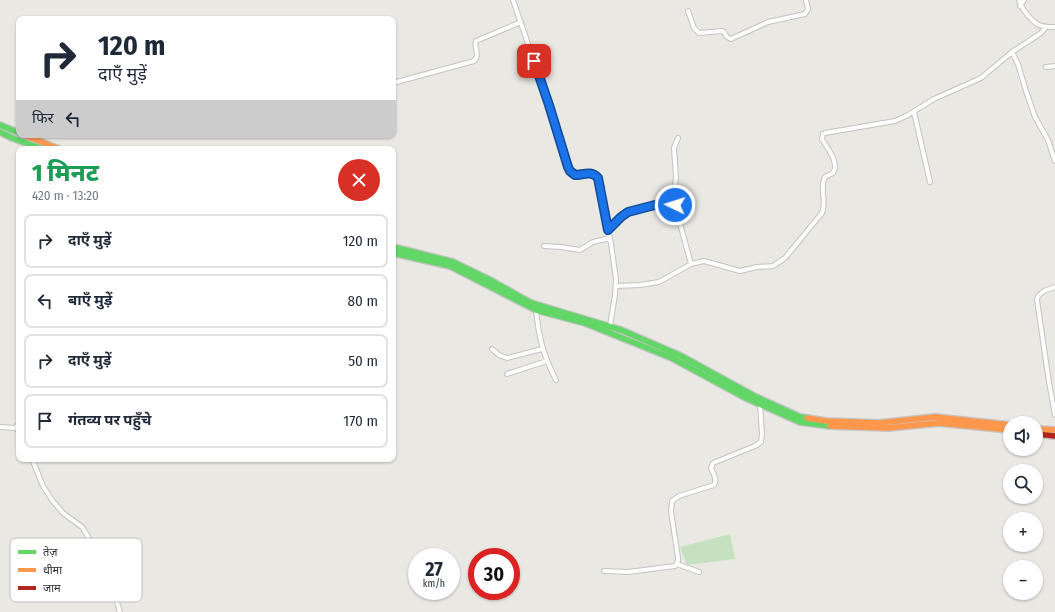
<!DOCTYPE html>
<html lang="hi">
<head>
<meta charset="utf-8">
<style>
	body { margin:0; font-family:"Fira Sans Condensed","Noto Sans Devanagari",sans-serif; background:#f6f6f7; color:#1f2937; height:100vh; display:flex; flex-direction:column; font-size:15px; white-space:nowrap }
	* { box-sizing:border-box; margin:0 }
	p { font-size:13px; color:#747a83 }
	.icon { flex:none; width:22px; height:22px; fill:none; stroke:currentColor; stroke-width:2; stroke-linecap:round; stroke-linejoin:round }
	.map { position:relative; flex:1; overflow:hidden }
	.side { position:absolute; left:16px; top:146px; width:380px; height:316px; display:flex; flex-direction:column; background:#fff; border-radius:8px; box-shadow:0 1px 3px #0004 }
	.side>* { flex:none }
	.banner { position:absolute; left:16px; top:16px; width:380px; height:122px; border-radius:8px; box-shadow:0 1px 3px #0004; background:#fff; color:#1f2937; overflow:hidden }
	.controls { position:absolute; left:1003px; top:416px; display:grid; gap:8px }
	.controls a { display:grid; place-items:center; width:40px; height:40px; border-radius:50%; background:#fff; box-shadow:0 1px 3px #0004; font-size:20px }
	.speed { position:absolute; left:408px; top:548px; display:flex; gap:8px; font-size:20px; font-weight:700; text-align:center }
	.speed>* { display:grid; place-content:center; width:52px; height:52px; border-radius:50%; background:#fff; box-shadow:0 1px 3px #0004; line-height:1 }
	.speed small { font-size:10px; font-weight:400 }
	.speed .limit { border:6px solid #d22; background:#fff; color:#111 }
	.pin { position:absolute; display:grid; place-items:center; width:34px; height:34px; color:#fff; margin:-17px; border-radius:8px; box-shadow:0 2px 6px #0006 }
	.me { position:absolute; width:44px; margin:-22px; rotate:274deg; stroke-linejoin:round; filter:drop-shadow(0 0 3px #0008) }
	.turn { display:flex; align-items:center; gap:14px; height:84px; padding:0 16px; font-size:18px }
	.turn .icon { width:52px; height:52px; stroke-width:2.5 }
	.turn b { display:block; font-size:28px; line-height:34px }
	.then { display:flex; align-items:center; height:38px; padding:0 16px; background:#0003; gap:8px; font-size:15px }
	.round { display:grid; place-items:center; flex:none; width:42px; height:42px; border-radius:21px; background:#f6f6f7 }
	.headline { display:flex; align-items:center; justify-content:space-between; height:68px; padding:0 16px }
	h1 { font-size:24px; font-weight:800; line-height:30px; color:#1e9e55 }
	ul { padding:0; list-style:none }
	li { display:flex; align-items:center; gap:12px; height:54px; margin:0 8px 6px; padding:0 8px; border:2px solid #e0e1e3; border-radius:8px }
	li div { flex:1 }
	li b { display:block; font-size:15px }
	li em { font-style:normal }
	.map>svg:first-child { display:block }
</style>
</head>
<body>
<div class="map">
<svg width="1055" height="612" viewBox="0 0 1055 612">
	<rect width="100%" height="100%" fill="#e9e8e3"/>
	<path fill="#c6e1c0" d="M730,534L735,559L687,565L680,547Z"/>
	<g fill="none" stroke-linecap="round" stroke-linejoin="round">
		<g stroke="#c4c3c3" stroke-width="6">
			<path id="street" d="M513,0L549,105L568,167C574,180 582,172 593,174L599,182L611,244L616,279L615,295L610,326
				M1019,0C1021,8 1031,21 1039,25C1044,27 1049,27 1055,27
				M1020,6L1024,0
				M688,11L694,28L699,33L722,31L724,32L727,37L731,39L768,22L805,14L808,9L806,0
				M1012,52L1018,64L1026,91L1035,117L1048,140L1055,161
				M1046,67L1055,66
				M393,83L474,61C481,54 473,48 476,41L521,22
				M914,112L930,182
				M678,138L674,148L676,178L674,192L675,205L691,264
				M608,229L621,217L628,212L675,200
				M544,246L561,247L580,250L593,242L610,238
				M616,286L640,285L659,282L691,264L704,261L740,271L757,267L773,266L785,258L822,213C827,202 819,188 825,177L833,173C840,163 827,148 822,139L823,134L825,133L895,121L908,115L934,99L981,78L1012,52L1041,33L1046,27
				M1055,287L1044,291L1038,296L1037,300L1049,382L1055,415
				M536,310C539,339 543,354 556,380
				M492,349L499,355L507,358L542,349
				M507,374L547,361
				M0,427L15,428L19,431
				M15,428L19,423
				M32,459L43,486L52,500L63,513L82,527L87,535L109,575L120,612
				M677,564L699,572
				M604,571L628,572L675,566L678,561V558L671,511L672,501L679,496L714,485C718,480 713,473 711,468L713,463L755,446L761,442L762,434L760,404"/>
		</g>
		<g stroke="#c4c3c3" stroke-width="8">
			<path id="fast" d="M0,125L19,133
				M0,132L12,138L43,149
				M393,247L453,262L490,280L531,303L621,330L681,356L754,396L800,417L807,418
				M393,253L450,266L536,310L585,323L672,358L746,398L800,422L830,426"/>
		</g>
		<g stroke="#c4c3c3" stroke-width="8">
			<path id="slow" d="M24,135L59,149
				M807,418L826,421L879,423L935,417L1010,425
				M830,426L888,428L939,423L1010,430
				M1036,429L1055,430"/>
		</g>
		<g stroke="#c4c3c3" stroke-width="8">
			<path id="jam" d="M1036,434L1055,436"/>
		</g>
		<use href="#street" stroke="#fcfcfb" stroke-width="4"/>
		<use href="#fast" stroke="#63d668" stroke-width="5.5"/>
		<use href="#slow" stroke="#ff974d" stroke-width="5.5"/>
		<use href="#jam" stroke="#b3261e" stroke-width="5.5"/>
	</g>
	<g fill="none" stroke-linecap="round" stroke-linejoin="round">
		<g stroke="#114b97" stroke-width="10">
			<path id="route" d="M534,61L549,105L568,167L570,171L575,175C583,175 591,170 598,178L608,230L621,217L628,212L674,200L675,205"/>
		</g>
		<use href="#route" stroke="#1a73e8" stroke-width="7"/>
	</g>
	<rect x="10" y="538" width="132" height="64" rx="6" fill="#fff" stroke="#c0c0c0" stroke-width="1"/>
	<rect x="18" y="550" width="18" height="4" fill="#63d668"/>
	<rect x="18" y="568" width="18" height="4" fill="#ff974d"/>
	<rect x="18" y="586" width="18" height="4" fill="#b3261e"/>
	<g font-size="11" fill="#2c2c2c">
		<text x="43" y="556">तेज़</text>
		<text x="43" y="574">धीमा</text>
		<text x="43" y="592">जाम</text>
	</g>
</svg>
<div class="controls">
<a><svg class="icon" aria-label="sound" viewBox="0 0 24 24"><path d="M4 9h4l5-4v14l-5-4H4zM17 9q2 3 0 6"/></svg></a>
<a><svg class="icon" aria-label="search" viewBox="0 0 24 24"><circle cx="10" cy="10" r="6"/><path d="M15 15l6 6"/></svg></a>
<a>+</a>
<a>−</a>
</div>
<div class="speed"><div>27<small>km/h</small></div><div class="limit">30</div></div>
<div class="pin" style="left:534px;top:61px;background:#d93025"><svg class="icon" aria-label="arrive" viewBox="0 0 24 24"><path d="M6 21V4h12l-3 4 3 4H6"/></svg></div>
<svg class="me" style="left:675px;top:205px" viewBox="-20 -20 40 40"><circle r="17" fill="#1a73e8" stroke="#fff" stroke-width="3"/><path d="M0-11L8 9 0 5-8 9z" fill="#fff"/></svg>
<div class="banner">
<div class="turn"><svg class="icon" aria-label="right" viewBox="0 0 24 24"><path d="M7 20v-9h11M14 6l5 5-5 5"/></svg><div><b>120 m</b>दाएँ मुड़ें</div></div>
<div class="then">फिर<svg class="icon" aria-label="left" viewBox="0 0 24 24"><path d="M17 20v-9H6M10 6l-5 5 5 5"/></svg></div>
</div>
<section class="side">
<div class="headline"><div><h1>1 मिनट</h1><p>420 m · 13:20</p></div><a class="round" style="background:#d93025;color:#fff"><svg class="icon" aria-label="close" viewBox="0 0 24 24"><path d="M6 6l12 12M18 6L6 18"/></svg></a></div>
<ul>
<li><svg class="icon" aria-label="right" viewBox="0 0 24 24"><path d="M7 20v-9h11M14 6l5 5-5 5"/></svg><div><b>दाएँ मुड़ें</b></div><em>120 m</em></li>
<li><svg class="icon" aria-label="left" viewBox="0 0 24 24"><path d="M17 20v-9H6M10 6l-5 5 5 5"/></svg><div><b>बाएँ मुड़ें</b></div><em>80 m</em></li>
<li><svg class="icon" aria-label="right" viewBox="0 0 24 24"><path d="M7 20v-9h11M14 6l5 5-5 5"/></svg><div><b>दाएँ मुड़ें</b></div><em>50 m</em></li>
<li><svg class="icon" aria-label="arrive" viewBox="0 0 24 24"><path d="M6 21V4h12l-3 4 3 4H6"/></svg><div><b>गंतव्य पर पहुँचे</b></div><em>170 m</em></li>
</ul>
</section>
</div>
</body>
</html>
